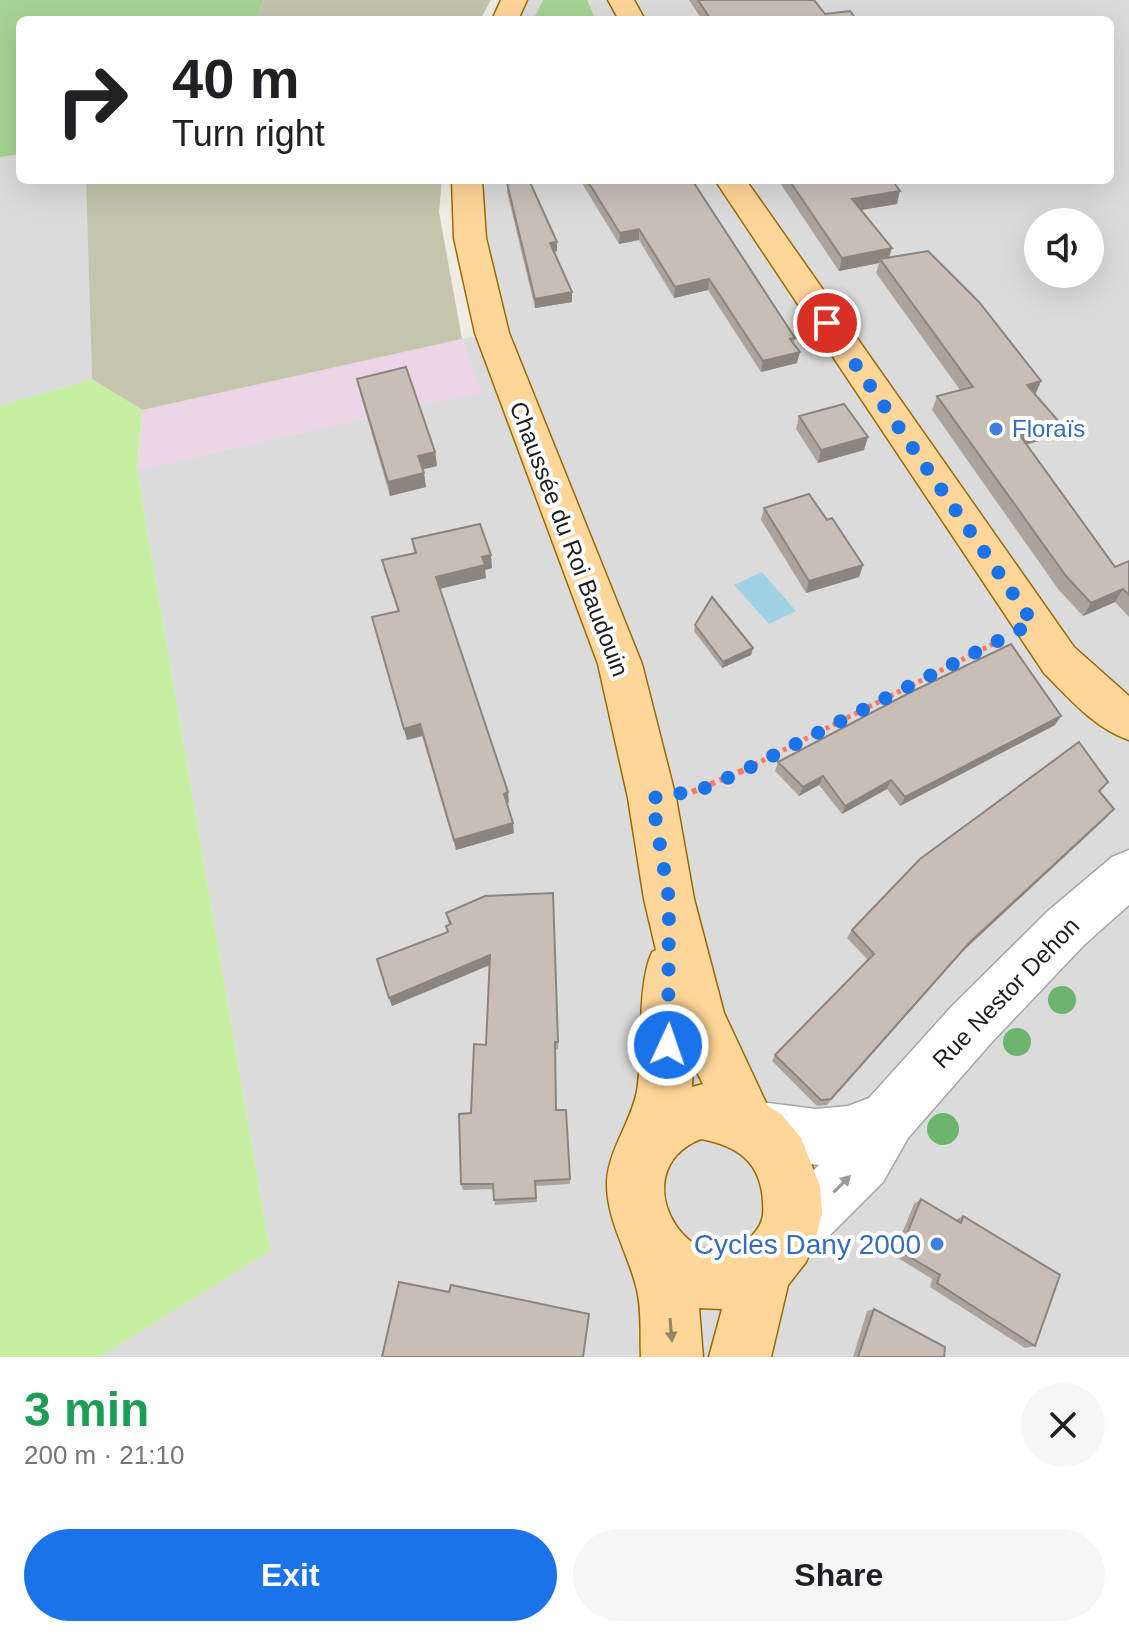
<!DOCTYPE html>
<html lang="en">
<head>
<meta charset="utf-8">
<style>
	body { margin:0; font-family:Helvetica,sans-serif; background:#f6f6f6; color:#202124; height:100vh; display:flex; flex-direction:column; font-size:30px; white-space:nowrap }
	* { box-sizing:border-box; margin:0 }
	p { font-size:26px; color:#757577 }
	.icon { flex:none; width:44px; height:44px; fill:none; stroke:currentColor; stroke-width:2; stroke-linecap:round; stroke-linejoin:round }
	.map { position:relative; height:1357px; overflow:hidden }
	.sheet { display:flex; flex-direction:column; background:#fff; flex:1 }
	.sheet>* { flex:none }
	.top-card { position:absolute; left:16px; top:16px; width:1098px; height:168px; border-radius:12px; box-shadow:0 8px 32px #0002; background:#fff; color:#202124; overflow:hidden }
	.fabs { position:absolute; left:1024px; top:208px; display:grid; gap:16px }
	.fabs a { display:grid; place-items:center; width:80px; height:80px; border-radius:50%; background:#fff; box-shadow:0 8px 32px #0002; font-size:40px }
	.pin { position:absolute; display:grid; place-items:center; width:68px; height:68px; color:#fff; margin:-34px; border:4px solid #fff; border-radius:50%; box-shadow:0 2px 8px #0007 }
	.me { position:absolute; width:88px; margin:-44px; rotate:3deg; stroke-linejoin:round; filter:drop-shadow(0 0 6px #0008) }
	.turn { display:flex; align-items:center; gap:28px; height:168px; padding:0 24px; font-size:36px }
	.turn .icon { width:104px; height:104px; stroke-width:2.5 }
	.turn b { display:block; font-size:56px; line-height:68px }
	.round { display:grid; place-items:center; flex:none; width:84px; height:84px; border-radius:42px; background:#f6f6f6 }
	.head { display:flex; align-items:center; justify-content:space-between; height:136px; padding:0 24px }
	h1 { font-size:48px; font-weight:700; line-height:60px; color:#1e9e55 }
	.cta { display:flex; gap:16px; margin-top:auto; padding:16px 24px }
	.cta a { flex:1; height:92px; border-radius:48px; background:#1a73e8; color:#fff; font-size:32px; font-weight:700; line-height:92px; text-align:center }
	.cta a+a { background:#f6f6f6; color:#202124 }
	.map>svg:first-child { display:block }
</style>
</head>
<body>
<div class="map">
<svg width="1129" height="1357" viewBox="0 0 1129 1357">
	<rect width="100%" height="100%" fill="#f0ece3"/>
	<path fill="#dcdbdb" fill-rule="evenodd" d="M514,0H1129V1357H100L270,1251L137,470L481,392L462,339L492,333L467,180H1110V20H505ZM1038,222H1090V274H1038Z
		M20,154V180H86L92,379L0,406V157Z"/>
	<path fill="#ead4e5" d="M462,339L482,392L137,470L142,410Z"/>
	<path fill="#c5c5ae" d="M264,0H491L480,20H255Z
		M86,180H442L439,212L462,339L142,410L92,379Z"/>
	<path fill="#c7efa4" d="M92,379L142,410L137,470L270,1251L100,1357H0V406Z"/>
	<path fill="#a5d394" d="M0,0H264L255,20H20V154L0,157Z
		M543,0H587L596,20H533Z"/>
	<path fill="#9fd1e2" d="M762,572L796,611L769,624L734,585Z"/>
	<g fill="none" stroke-linecap="round" stroke-linejoin="round">
		<g stroke="#a5a5a5" stroke-width="3">
			<path id="minor" d="M1129,850V905L1084,945L991,1043L908,1138L883,1182L806,1259L785,1267L764,1259L756,1238L764,1217L819,1165L760,1158L740,1150L732,1130L740,1110L760,1102L816,1109L848,1106L869,1098L953,1005L1048,911L1112,857Z"/>
		</g>
		<g stroke="#986a00" stroke-width="3">
			<path id="major" d="M501,0H527L518,20H492Z
				M608,0H634L645,20H619Z
				M452,180H482L486,238L509,333L642,664L676,798L694,899L724,1013L767,1105L782,1115L801,1138L820,1186L822,1214L815,1241L806,1262L788,1285L771,1357H709L722,1309L699,1308L703,1357H641C640,1335 642,1311 637,1290C629,1254 607,1222 607,1184C607,1152 631,1123 637,1091C644,1050 636,988 652,952L656,950L644,899L628,798L598,664L475,333L454,238ZM693,1064L703,1084L692,1087ZM701,1139C738,1146 761,1162 763,1202C764,1214 763,1222 756,1231C701,1301 614,1174 701,1139Z
				M715,180H746L1074,647L1129,696V740C1094,728 1069,698 1044,673Z"/>
		</g>
		<path stroke="#ff7965" stroke-width="5" stroke-dasharray="4 4" stroke-linecap="butt" d="M740,772L999,641"/>
		<path stroke="#ff7965" stroke-width="6" stroke-dasharray="5 5" stroke-linecap="butt" d="M692,792L744,770"/>
		<use href="#minor" fill="#fff" fill-rule="evenodd"/>
		<use href="#major" fill="#ffd699" fill-rule="evenodd"/>
	</g>
	<g fill="#6db46f">
		<circle cx="1062" cy="1000" r="14"/>
		<circle cx="1017" cy="1042" r="14"/>
		<circle cx="943" cy="1129" r="16"/>
	</g>
	<path fill="#aca39d" d="M689,0H814L825,14L857,20H702Z
		M509,180H529L557,242V251L554,252L572,292V302L535,308L507,192V183L509,182Z
		M580,180H692L795,338L793,344L797,363L761,372L708,290L674,298L639,240L619,244Z
		M778,180H892L897,204L861,210L889,258L1041,381L1035,394L1060,423L1053,437L1026,445L1115,567L1129,561V617L1115,602L1083,616L1058,589L932,410L937,396L960,390L876,273L879,263L839,271Z
		M357,379L435,452L437,466L423,469L426,487L390,496L360,393Z
		M799,416L864,450L818,463L796,429Z
		M764,508L827,520L863,565L859,577L806,593L761,520Z
		M412,539L492,568L485,570L486,578L440,589L509,802L507,804L514,833L456,850L422,736L407,740L372,617L398,611L385,573L382,560L414,553Z
		M695,625L753,648L751,655L722,668L694,631Z
		M1061,716L1055,725L900,806L887,789L842,814L819,785L799,796L775,771L778,762Z
		M1100,792L1106,818L963,951L827,1105L817,1106L772,1061L775,1055L868,960L847,938L852,930Z
		M446,913L558,1042V1049L555,1050L556,1110H566L570,1184L536,1186L537,1202L495,1205L493,1189L463,1190L461,1184L471,1113L486,1045L490,965L392,1006L389,998L448,932L449,925Z
		M921,1199L955,1220L963,1216L1035,1346L1025,1348L930,1287L932,1279L893,1255L914,1204Z
		M874,1309L944,1357H853L867,1311Z"/>
	<path fill="#8c857f" d="M900,191L897,204L849,212L852,199Z
		M639,229V240L619,244L620,233Z
		M557,242V251L550,253V243Z
		M892,248L888,261L880,259L879,263L839,271L842,258Z
		M709,279L708,290L674,298L675,287Z
		M572,292V302L535,308V299Z
		M800,352L797,363L761,372L763,361Z
		M1041,381L1035,395L1027,385Z
		M1060,423L1053,437L1012,448L1019,434Z
		M868,437L864,450L818,463L821,450Z
		M435,452L437,466L420,470L418,456Z
		M424,473L426,487L390,496L388,482Z
		M491,555L492,568L485,570L486,578L438,589L436,577L482,557Z
		M863,565L859,577L806,593L809,581Z
		M1123,589L1115,602L1083,616L1091,603Z
		M753,648L751,655L722,668L723,662Z
		M1061,716L1055,725L900,806L905,797Z
		M420,724L422,736L407,740L404,729Z
		M823,776L819,785L799,796L803,787Z
		M891,780L887,789L842,814L845,806Z
		M508,792L509,802L505,805L504,794Z
		M1114,809L1106,818L963,951L827,1105L969,943Z
		M513,823L514,833L456,850L454,840Z
		M490,955L492,964L392,1006L389,998Z"/>
	<path fill="#c8beb6" stroke="#8c857f" stroke-width="2" d="M698,0H814L825,14L850,11L857,20H711Z
		M510,180H529L557,242L550,243L572,292L535,299L507,183L510,181Z
		M587,180H692L795,338L790,339L800,352L763,361L709,279L675,287L639,229L620,233Z
		M789,180H892L900,191L852,199L892,248L842,258Z
		M928,251L979,302L1041,381L1027,385L1060,423L1019,434L1115,567L1129,561V595L1123,589L1091,603L1066,576L937,396L973,387L880,259Z
		M406,367L435,452L418,456L424,473L388,482L357,379Z
		M844,404L868,437L821,450L799,416Z
		M809,494L827,520L832,518L863,565L809,581L764,508Z
		M480,524L491,555L482,557L485,565L436,577L508,792L504,794L513,823L454,840L420,724L404,729L372,617L399,611L382,560L416,553L412,539Z
		M712,597L753,648L723,662L695,625Z
		M1011,644L1061,716L905,797L891,780L845,806L823,776L803,787L778,762L909,693Z
		M1079,742L1108,782L1099,791L1114,809L969,943L831,1099L821,1100L775,1055L874,954L852,930L920,859Z
		M553,893L558,1042H555L556,1110H566L570,1179L535,1181L536,1198L494,1200L493,1184H461L459,1114L471,1113L474,1044L486,1045L490,955L389,998L377,959L448,932L446,926L451,924L446,913L485,896Z
		M921,1199L961,1223L963,1216L1060,1275L1035,1346L937,1283L940,1275L900,1251Z
		M399,1282L449,1292L451,1285L589,1314L583,1357H382Z
		M874,1309L945,1347L944,1357H858Z"/>
	<defs><path id="oneway-solid" d="M-6-.8H1V-3.2L6.5 0L1 3.2V.8H-6Z" transform="scale(2)"/></defs>
	<use fill="#9a9a9a" href="#oneway-solid" transform="translate(842 1184) rotate(-45)"/>
	<use fill="#9a8362" href="#oneway-solid" transform="translate(671 1330) rotate(85)"/>
	<g fill="none" stroke-linecap="round" stroke-linejoin="round">
		<path stroke="#1a73e8" stroke-width="14" stroke-dasharray="0 25.2" d="M668,1045L669,899L652,798L700,790L739,773L1033,623L827,323"/>
	</g>
	<g fill="#3f7fe0" stroke="#fff" stroke-width="3">
		<circle cx="996" cy="429" r="8"/>
		<circle cx="937" cy="1244" r="8"/>
	</g>
	<g text-anchor="middle" stroke-width="8" stroke-linejoin="round" paint-order="stroke">
		<g font-size="24" fill="#366cbe" stroke="#fff" text-anchor="start">
			<text x="1012" y="437">Floraïs</text>
		</g>
		<g font-size="24" fill="#1e1e1e" stroke="#fff">
			<text transform="translate(569 539) rotate(69)" y="8">Chaussée du Roi Baudouin</text>
			<text transform="translate(1006 993) rotate(-46)" y="8">Rue Nestor Dehon</text>
		</g>
		<g font-size="28" fill="#366cbe" stroke="#fff" text-anchor="end">
			<text x="921" y="1254">Cycles Dany 2000</text>
		</g>
	</g>
</svg>
<div class="fabs">
<a><svg class="icon" aria-label="sound" viewBox="0 0 24 24"><path d="M4 9h4l5-4v14l-5-4H4zM17 9q2 3 0 6"/></svg></a>
</div>
<div class="pin" style="left:827px;top:323px;background:#d93025"><svg class="icon" aria-label="arrive" viewBox="0 0 24 24"><path d="M6 21V4h12l-3 4 3 4H6"/></svg></div>
<svg class="me" style="left:668px;top:1045px" viewBox="-20 -20 40 40"><circle r="17" fill="#1a73e8" stroke="#fff" stroke-width="3"/><path d="M0-11L8 9 0 5-8 9z" fill="#fff"/></svg>
<div class="top-card">
<div class="turn"><svg class="icon" aria-label="right" viewBox="0 0 24 24"><path d="M7 20v-9h11M14 6l5 5-5 5"/></svg><div><b>40 m</b>Turn right</div></div>
</div>
</div>
<section class="sheet">
<div class="head"><div><h1>3 min</h1><p>200 m · 21:10</p></div><a class="round"><svg class="icon" aria-label="close" viewBox="0 0 24 24"><path d="M6 6l12 12M18 6L6 18"/></svg></a></div>
<div class="cta"><a>Exit</a><a>Share</a></div>
</section>
</body>
</html>
